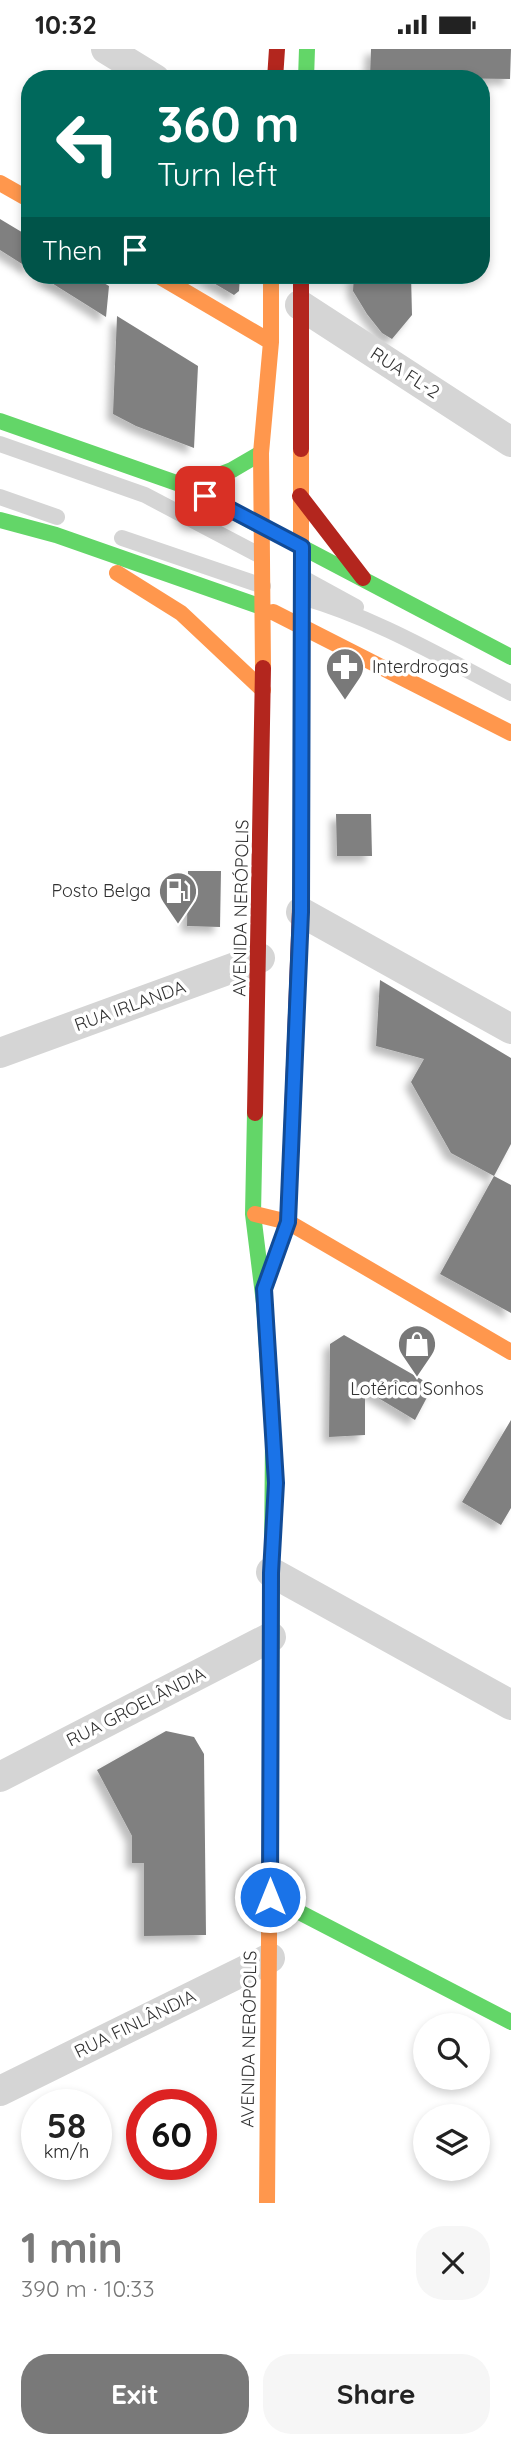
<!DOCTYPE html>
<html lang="en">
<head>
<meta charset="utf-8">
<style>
	body { margin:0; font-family:Quicksand,sans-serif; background:#f6f6f6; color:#222; height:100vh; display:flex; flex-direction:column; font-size:26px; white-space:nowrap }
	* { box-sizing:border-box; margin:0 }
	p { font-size:23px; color:#767676 }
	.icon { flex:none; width:38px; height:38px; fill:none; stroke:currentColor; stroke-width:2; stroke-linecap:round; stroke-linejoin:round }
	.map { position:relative; height:2154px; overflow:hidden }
	.panel { display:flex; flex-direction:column; background:#fff; flex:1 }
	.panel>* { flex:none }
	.hud { position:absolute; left:21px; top:21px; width:469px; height:214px; border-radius:28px; box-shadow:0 4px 10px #0003; background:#00695c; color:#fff; overflow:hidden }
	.buttons { position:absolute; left:413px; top:1964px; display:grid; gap:14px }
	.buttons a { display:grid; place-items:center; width:77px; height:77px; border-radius:50%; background:#fff; box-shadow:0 4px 10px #0003; font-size:35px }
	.speed { position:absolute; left:21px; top:2040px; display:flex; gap:14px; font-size:35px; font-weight:700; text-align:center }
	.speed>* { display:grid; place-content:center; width:91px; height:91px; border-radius:50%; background:#fff; box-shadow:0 4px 10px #0003; line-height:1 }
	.speed small { font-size:18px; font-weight:400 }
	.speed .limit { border:10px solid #d22; background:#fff; color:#111 }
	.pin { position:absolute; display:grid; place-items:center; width:60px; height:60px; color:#fff; margin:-30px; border-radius:14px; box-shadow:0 4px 10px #0006 }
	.me { position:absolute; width:77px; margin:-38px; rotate:0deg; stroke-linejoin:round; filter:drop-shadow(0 0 5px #0008) }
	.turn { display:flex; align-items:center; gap:24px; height:147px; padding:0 21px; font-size:32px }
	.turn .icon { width:91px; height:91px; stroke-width:2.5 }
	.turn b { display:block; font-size:49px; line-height:60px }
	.then { display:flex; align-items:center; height:66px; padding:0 21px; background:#0003; gap:14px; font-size:26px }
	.round { display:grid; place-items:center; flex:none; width:74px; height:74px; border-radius:28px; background:#f6f6f6 }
	.headline { display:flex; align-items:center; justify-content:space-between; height:119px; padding:0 21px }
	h1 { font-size:42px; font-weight:800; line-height:52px; color:#797979 }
	.primary-button { display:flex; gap:14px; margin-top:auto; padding:14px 21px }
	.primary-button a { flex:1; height:80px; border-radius:28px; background:#797979; color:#fff; font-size:28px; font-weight:800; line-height:80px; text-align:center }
	.primary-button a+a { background:#f6f6f6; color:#222 }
	.status { display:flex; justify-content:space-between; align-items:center; height:49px; padding:0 35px; background:#fff; direction:ltr }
	.status svg { height:19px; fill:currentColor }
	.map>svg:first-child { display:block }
</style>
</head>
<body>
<div class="status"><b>10:32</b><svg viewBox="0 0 49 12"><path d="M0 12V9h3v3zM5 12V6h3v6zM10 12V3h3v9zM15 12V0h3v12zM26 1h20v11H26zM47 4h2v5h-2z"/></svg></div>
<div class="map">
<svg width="511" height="2154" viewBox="0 0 511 2154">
	<defs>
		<filter id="shadow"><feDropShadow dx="-6" dy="6" stdDeviation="3.5" flood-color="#0004"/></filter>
	</defs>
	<rect width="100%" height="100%" fill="#fff"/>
	<path fill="#808080" filter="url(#shadow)" d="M371,0H511L510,30L370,28Z
		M0,170L30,188V220L0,201Z
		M39,226H90L109,237L106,268Z
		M200,226H240L239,242L234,246Z
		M354,226H411L412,266L392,290L382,284L367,265L353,242Z
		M117,267L198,317L194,399L136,377L113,365Z
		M336,765H371L372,807H337Z
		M188,822H221L220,878L187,877Z
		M380,931L511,1009V1095L494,1127L451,1104L411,1033L424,1010L376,997Z
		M494,1127L511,1136V1264L440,1225Z
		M344,1286L433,1337L415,1371L365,1341V1386L329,1388L330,1295Z
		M511,1371V1459L501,1476L462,1453Z
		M166,1682L194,1688L204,1705L206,1886L144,1887V1814H132V1787L97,1721Z"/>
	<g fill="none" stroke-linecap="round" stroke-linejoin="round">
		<path stroke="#d5d5d5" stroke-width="16" d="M0,395L145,446L261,507
			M0,448L57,468
			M122,489L263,537
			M303,529L356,558
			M302,548C376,569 443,609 511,644"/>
		<path stroke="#d5d5d5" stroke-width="30" d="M106,0L155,30
			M300,256L511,393
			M301,863L511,980
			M0,1004L260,909
			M271,1523L511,1656
			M0,1728L271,1588
			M0,2042L270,1909"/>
		<path stroke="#63d668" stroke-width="16" d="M306,30L307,0
			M0,372L188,438L264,479
			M188,438L232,421L261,404
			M0,471L56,486L262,558
			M275,484L511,608
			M255,1064L253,1165L264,1254L273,1389L270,1758
			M270,1848L511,1973"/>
		<path stroke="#ff974d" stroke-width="16" d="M0,134L30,151
			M157,226L271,293
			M301,400V834
			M117,524L181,564L263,641
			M273,563L511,684
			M263,619L261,404L271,293V226
			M255,1165L288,1173L511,1303
			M267,2154L270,1758"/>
		<path stroke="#b3261e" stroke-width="16" d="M275,30L277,0
			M301,226V400
			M300,447L363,529
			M255,1064L263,619
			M266,1234L288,1173L301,834"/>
	</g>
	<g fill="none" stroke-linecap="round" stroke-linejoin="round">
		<g stroke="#114b97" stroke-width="18">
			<path id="route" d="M205,447L302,498L301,863L288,1173L264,1240L276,1434L271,1524L270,1848"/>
		</g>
		<use href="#route" stroke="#1a73e8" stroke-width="12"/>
	</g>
	<defs>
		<g id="pharmacy-pin" transform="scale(2.0125)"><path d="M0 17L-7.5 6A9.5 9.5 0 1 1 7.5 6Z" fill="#797979" stroke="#fff"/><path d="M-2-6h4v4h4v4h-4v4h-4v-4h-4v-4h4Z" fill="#fff"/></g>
		<g id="fuel-pin" transform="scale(2.0125)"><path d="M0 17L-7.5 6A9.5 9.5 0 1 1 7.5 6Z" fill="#797979" stroke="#fff"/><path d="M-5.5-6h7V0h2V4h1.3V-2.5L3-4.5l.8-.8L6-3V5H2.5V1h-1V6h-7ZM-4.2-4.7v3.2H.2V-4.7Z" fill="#fff"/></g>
		<g id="shop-pin" transform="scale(2.0125)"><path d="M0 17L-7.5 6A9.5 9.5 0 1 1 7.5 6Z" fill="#797979" stroke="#fff"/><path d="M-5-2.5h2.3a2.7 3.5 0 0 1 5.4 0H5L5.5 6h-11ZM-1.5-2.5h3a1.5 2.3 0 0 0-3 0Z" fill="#fff"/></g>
	</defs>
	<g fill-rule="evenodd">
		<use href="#pharmacy-pin" x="345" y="618"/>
		<use href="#fuel-pin" x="178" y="842"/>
		<use href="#shop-pin" x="417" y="1295"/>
	</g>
	<g text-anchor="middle" stroke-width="7" stroke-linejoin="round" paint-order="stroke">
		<g font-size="18" fill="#313131" stroke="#fff">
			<text transform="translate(405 324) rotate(33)" y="6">RUA FL-2</text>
			<text transform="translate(241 859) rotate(-89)" y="6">AVENIDA NERÓPOLIS</text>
			<text transform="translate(130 957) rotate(-20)" y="6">RUA IRLANDA</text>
			<text transform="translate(136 1658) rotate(-27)" y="6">RUA GROELÂNDIA</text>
			<text transform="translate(135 1975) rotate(-26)" y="6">RUA FINLÂNDIA</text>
			<text transform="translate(249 1990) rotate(-89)" y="6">AVENIDA NERÓPOLIS</text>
		</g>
		<g font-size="18" fill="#313131" stroke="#fff" text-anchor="start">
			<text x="372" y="624">Interdrogas</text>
			<text x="151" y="848" text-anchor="end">Posto Belga</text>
			<text x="417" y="1346" text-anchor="middle">Lotérica Sonhos</text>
		</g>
	</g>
</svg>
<div class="buttons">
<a><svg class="icon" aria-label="search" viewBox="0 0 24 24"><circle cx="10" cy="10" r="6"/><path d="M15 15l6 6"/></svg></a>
<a><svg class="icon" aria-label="layers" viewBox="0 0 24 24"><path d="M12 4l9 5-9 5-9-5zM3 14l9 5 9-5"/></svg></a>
</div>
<div class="speed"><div>58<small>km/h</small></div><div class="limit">60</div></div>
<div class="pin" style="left:205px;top:447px;background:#d93025"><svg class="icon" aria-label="arrive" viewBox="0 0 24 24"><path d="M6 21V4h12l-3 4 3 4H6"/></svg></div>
<svg class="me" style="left:270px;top:1848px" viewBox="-20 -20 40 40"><circle r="17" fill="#1a73e8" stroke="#fff" stroke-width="3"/><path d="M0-11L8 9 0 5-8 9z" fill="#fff"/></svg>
<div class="hud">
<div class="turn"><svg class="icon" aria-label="left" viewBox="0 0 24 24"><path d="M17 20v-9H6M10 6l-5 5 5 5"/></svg><div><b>360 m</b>Turn left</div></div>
<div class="then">Then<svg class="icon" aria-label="arrive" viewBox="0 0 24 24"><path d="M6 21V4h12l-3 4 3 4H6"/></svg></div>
</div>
</div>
<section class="panel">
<div class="headline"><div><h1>1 min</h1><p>390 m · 10:33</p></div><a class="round"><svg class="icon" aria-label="close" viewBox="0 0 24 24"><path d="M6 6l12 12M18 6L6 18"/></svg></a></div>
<div class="primary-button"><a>Exit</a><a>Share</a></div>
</section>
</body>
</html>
